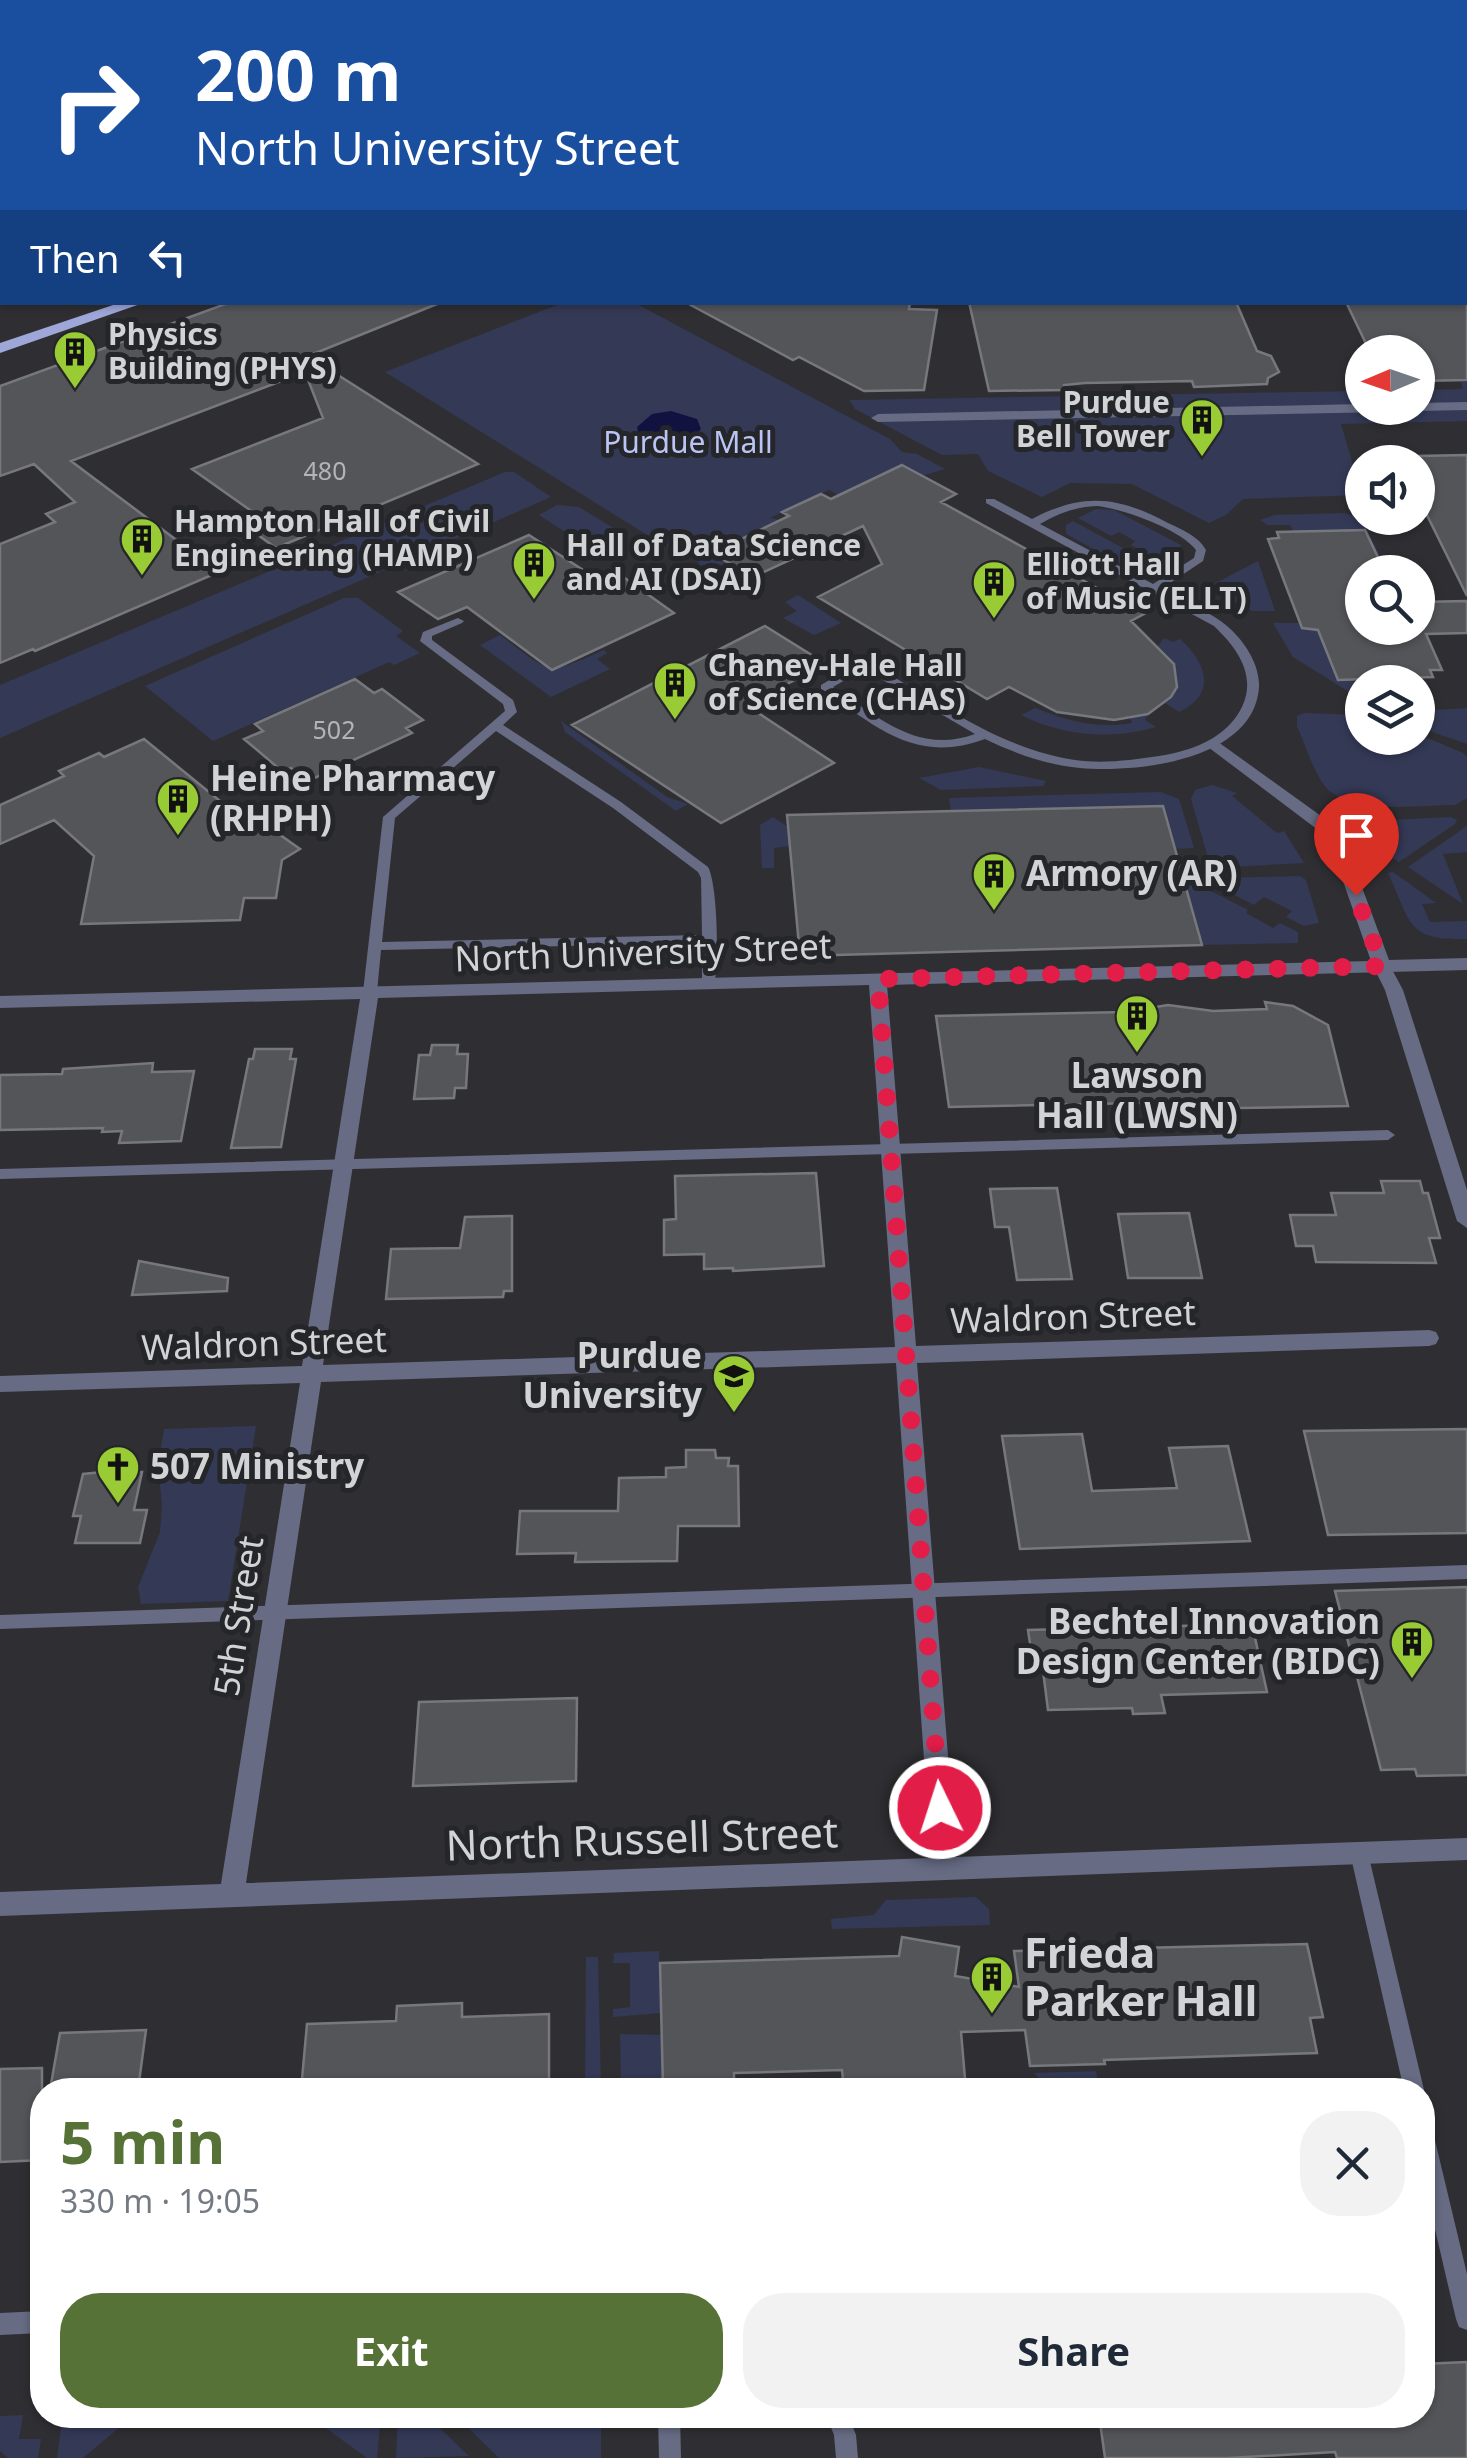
<!DOCTYPE html>
<html lang="en">
<head>
<meta charset="utf-8">
<style>
	body { margin:0; font-family:"Noto Sans",sans-serif; background:#f2f2f3; color:#1f2937; height:100vh; display:flex; flex-direction:column; font-size:38px; white-space:nowrap }
	* { box-sizing:border-box; margin:0 }
	p { font-size:32px; color:#747a83 }
	.icon { flex:none; width:55px; height:55px; fill:none; stroke:currentColor; stroke-width:2; stroke-linecap:round; stroke-linejoin:round }
	.map { position:relative; flex:1; overflow:hidden }
	.panel { position:absolute; left:30px; top:2078px; width:1405px; height:350px; display:flex; flex-direction:column; background:#fff; border-radius:40px; box-shadow:0 2px 8px #0004 }
	.panel>* { flex:none }
	.top-card { position:absolute; left:0px; top:0px; width:1468px; height:305px; box-shadow:0 2px 8px #0004; background:#1a4fa0; color:#fff; overflow:hidden }
	.needle { width:65px; rotate:268deg }
	.fabs { position:absolute; left:1345px; top:335px; display:grid; gap:20px }
	.fabs a { display:grid; place-items:center; width:90px; height:90px; border-radius:50%; background:#fff; box-shadow:0 2px 8px #0004; font-size:50px }
	.pin { position:absolute; display:grid; place-items:center; width:85px; height:85px; color:#fff; margin:-102px -42px; border-radius:50% 50% 50% 0; rotate:-45deg; box-shadow:0 0 10px #0007 }
	.pin .icon { rotate:45deg }
	.me { position:absolute; width:110px; margin:-55px; rotate:356deg; stroke-linejoin:round; filter:drop-shadow(0 0 8px #0008) }
	.turn { display:flex; align-items:center; gap:35px; height:210px; padding:0 30px; font-size:45px }
	.turn .icon { width:130px; height:130px; stroke-width:2.5 }
	.turn b { display:block; font-size:70px; line-height:85px }
	.then { display:flex; align-items:center; height:95px; padding:0 30px; background:#0003; gap:20px; font-size:38px }
	.round { display:grid; place-items:center; flex:none; width:105px; height:105px; border-radius:40px; background:#f2f2f3 }
	.headline { display:flex; align-items:center; justify-content:space-between; height:170px; padding:0 30px }
	h1 { font-size:60px; font-weight:700; line-height:75px; color:#567236 }
	.cta { display:flex; gap:20px; margin-top:auto; padding:20px 30px }
	.cta a { flex:1; height:115px; border-radius:40px; background:#567236; color:#fff; font-size:40px; font-weight:700; line-height:115px; text-align:center }
	.cta a+a { background:#f2f2f3; color:#1f2937 }
	.map>svg:first-child { display:block }
</style>
</head>
<body>
<div class="map">
<svg width="1467" height="2458" viewBox="0 0 1467 2458">
	<rect width="100%" height="100%" fill="#2f2f33"/>
	<path fill="#343956" d="M562,303H635L890,439L902,452L917,454L945,469L922,476L902,465L841,497L829,490L770,518L784,521L713,552L734,565H700L690,552L665,546L385,372Z
		M1461,382H1467V421L1341,424L1362,495L1243,499L1226,515L1209,523L1132,484L1070,483L1042,497L988,471L978,454L942,455L855,409L849,400L1362,391V408H1418V390L1463,389Z
		M505,472H514L551,497L0,738V685Z
		M557,505L579,507L620,532L607,545L588,547L539,515Z
		M1096,509L1114,510L1181,545L1179,553L1163,563L1131,545L1135,541L1119,532L1111,536L1078,518Z
		M1274,515L1344,513L1361,518L1388,572H1385L1365,530L1294,532L1290,525H1267L1260,520Z
		M1073,521L1158,567L1133,570L1066,534V525Z
		M1258,561L1275,611H1252L1208,587Z
		M798,595L841,623L814,635L783,618L797,611L785,602Z
		M344,598H358L403,631L396,636L420,653L394,665L389,662L213,741L145,686Z
		M1273,623H1300L1318,630L1337,679H1353L1362,700L1293,657Z
		M500,635C551,673 544,677 604,650L607,653L597,659L610,669L551,697L480,645Z
		M1164,638L1173,642L1180,639C1206,662 1218,694 1179,712L1165,703C1185,683 1177,663 1158,646Z
		M1035,708C1067,721 1097,729 1132,723L1130,718L1148,714L1145,720L1156,727C1112,740 1062,736 1021,715Z
		M1467,708V744L1418,727V711Z
		M1304,713L1362,715V738H1418V734L1463,753L1467,757V798L1455,805C1421,805 1347,816 1324,785C1312,768 1305,744 1297,726V716Z
		M561,721L667,797L688,804L676,811L565,732Z
		M979,767L1046,781L1043,786L941,790L919,778Z
		M1212,785L1237,793L1232,796L1277,833L1284,831L1304,863L1211,868L1191,799L1195,790Z
		M1161,792L1179,799L1194,848L1175,849L1163,806L951,811L949,798Z
		M773,817L788,827L790,846L774,848V868H762L760,825Z
		M1451,817L1457,820L1455,824L1399,862L1377,848L1369,821Z
		M1467,826V852L1443,854L1463,904L1408,867Z
		M1393,872L1436,903L1422,904L1430,922L1467,921V939C1406,941 1411,922 1388,873Z
		M1300,876L1306,880L1319,923L1304,926L1286,917L1292,911L1264,897L1254,905L1215,885L1214,878Z
		M1183,878H1203L1205,888L1248,910L1246,913L1273,928L1280,923L1298,932V943L1202,945Z
		M256,1426L228,1601L141,1604L138,1587L160,1532L162,1505L158,1465L164,1429Z
		M976,1897L989,1909L990,1925L832,1929L831,1919L874,1915L886,1900Z
		M659,1951L661,2013L613,2017V2009L630,2007V1963H613L614,1953Z
		M586,1957H598L601,2090H585Z
		M620,2034L662,2035L663,2089L734,2087V2090H621Z
		M1096,2071L1100,2090H1050L1034,2073Z
		M23,2415L19,2439H41L38,2458H8L0,2451V2416Z
		M63,2415H134L83,2458H57Z
		M308,2415H356L355,2426H380L377,2458H367Z
		M398,2415H426L469,2456L396,2458Z
		M455,2415H601V2458H499Z"/>
	<path fill="#121240" d="M671,411L697,419L701,429C685,447 655,447 638,432L637,427L652,414Z"/>
	<path fill="#545559" stroke="#77787d" stroke-width="2.5" d="M231,302H442L308,356L478,464L276,548L240,522L257,515L192,469L323,418L305,372L71,461L219,572L35,651L33,649L0,663V544L55,522L46,514L75,502L34,464L0,476V386Z
		M685,302H910L909,309L937,310L924,390L864,391L799,357L793,360Z
		M969,302H1236L1257,351L1271,356L1279,372L1268,378L1267,384L1194,387L1192,381L1085,383L1064,385L1065,390L989,391Z
		M1346,302H1467V380L1418,381V352H1370Z
		M1467,455V596L1418,497V456Z
		M902,465L956,494L941,502L1144,614L1131,621L1174,664L1177,687L1171,697L1148,714L1114,720L1057,712L1009,687L987,699L818,597L882,564L863,526L753,577L712,553L789,516L782,512L821,494L831,499Z
		M1365,530L1385,572H1362V628H1418V602L1467,601V633L1426,634L1442,670H1430L1433,677L1338,680L1318,630L1302,628L1268,539L1279,538L1277,532Z
		M529,535L594,577L612,569L674,613L552,670L467,607L438,619L398,592Z
		M765,626L826,664L746,705L834,763L721,823L572,725Z
		M355,679L374,693L382,689L423,720L406,728L412,733L308,781L291,768L283,772L244,739L263,731L255,724Z
		M144,739L231,810L239,806L300,849L282,860L276,898H244L240,920L81,924L94,856L54,820L0,844V805L64,776L59,771L99,753L104,757Z
		M1163,806L1202,945L800,956L787,815Z
		M1265,1002L1293,1006L1328,1025L1348,1106L1239,1108L1237,1101L949,1107L936,1016L1125,1012L1168,1005L1213,1011L1267,1009Z
		M432,1045H458L457,1054H468L466,1088H455L454,1098L414,1099L419,1055H430Z
		M255,1049H292L290,1059H296L281,1147L231,1148L249,1059H253Z
		M153,1063L152,1072L194,1071L181,1141L119,1143L122,1131L102,1132L103,1128L0,1130V1075L62,1074L63,1069Z
		M816,1173L824,1266L733,1271V1268L704,1269V1254L664,1255V1220L676,1219L675,1176Z
		M1381,1181H1420L1423,1193H1428L1440,1238H1429L1436,1263L1316,1262L1313,1246H1296L1290,1215H1336L1331,1193H1384Z
		M1057,1188L1072,1279L1017,1280L1009,1227H995L990,1189Z
		M1189,1213L1202,1278H1128L1118,1214Z
		M512,1216V1291H504L503,1297L386,1299L391,1249L460,1248L465,1217Z
		M139,1261L228,1278L227,1291L132,1295Z
		M1467,1429V1533L1328,1535L1304,1431Z
		M1082,1434L1092,1491L1177,1488L1169,1448L1228,1446L1250,1541L1020,1549L1002,1436Z
		M686,1450H715L716,1458H729L728,1466H738L739,1526H678L677,1561L575,1562L576,1553L517,1554L520,1511H618L619,1478L666,1477V1468L686,1467Z
		M103,1472H142L134,1510H147L140,1543H75L81,1516H73L83,1474Z
		M1467,1587V1775L1417,1776L1415,1769L1381,1770L1335,1591Z
		M1252,1624L1267,1692L1161,1695L1165,1713L1133,1714L1132,1708L1048,1710L1042,1663L1033,1664L1028,1630Z
		M577,1698L576,1781L413,1786L419,1702Z
		M902,1937L959,1947L955,1976L1019,1987L1014,1951L1307,1944L1323,2017L1310,2018L1317,2053L1104,2060L1105,2064L1030,2066L1025,2030L961,2032L966,2090H844L842,2070L734,2073V2087L663,2089L660,1963L899,1956Z
		M462,2003V2017L549,2014V2090H301L307,2024L396,2021L397,2006Z
		M146,2030L138,2090H50L60,2033Z
		M42,2068V2160L0,2162V2069Z
		M1467,2362V2458H1337L1335,2452L1228,2458H1105L1099,2415H1422V2364Z"/>
	<g fill="none" stroke-linecap="round" stroke-linejoin="round">
		<path fill="#676c84" fill-rule="evenodd" d="M150,0H158L156,2H150Z
			M456,0H464V2H457Z
			M1129,0H1138L1140,2H1132Z
			M1465,85H1467V92H1465Z
			M0,108H2V112H0Z
			M0,189L2,190V194L0,195Z
			M2,234V240L0,241V235Z
			M986,499H994L1032,519C1083,492 1118,496 1168,523C1183,530 1198,536 1206,550L1203,561L1161,589C1181,600 1204,609 1222,622C1241,636 1260,662 1259,687C1254,761 1136,773 1080,768C1047,765 1014,753 985,739C915,765 876,726 821,689V685L860,662H868C934,699 999,749 1075,760C1103,764 1132,760 1159,756C1192,751 1227,738 1242,707C1257,675 1237,648 1214,626L986,503ZM1097,506C1123,509 1180,529 1196,550L1194,558L1153,584L1040,524C1059,513 1075,507 1097,506ZM864,669L975,734C918,755 878,717 833,687Z
			M458,618L464,621L462,623L432,636V640L513,700L517,712L503,725L621,802L708,867C718,885 719,966 714,986L709,987L702,983V943L381,950L377,992L375,995H365L363,992L383,817L505,711L503,704L420,641L423,632ZM496,731L613,808L698,872L701,878L702,935L382,942L395,818Z
			M1388,1130L1395,1135L1388,1140L0,1179V1169Z
			M1467,1565V1579L0,1629V1615Z
			M1359,1844L1366,1847L1368,1853L1424,2090L1422,2094V2090H1404L1350,1853L1352,1847Z
			M1422,2118L1429,2121L1432,2128L1467,2274V2330L1459,2327L1456,2319L1422,2174Z
			M42,2311V2333L0,2335V2313Z
			M658,2415H680L681,2458H659Z
			M826,2415H848L856,2435L858,2458H836L834,2435Z"/>
		<path fill="#676c84" fill-rule="evenodd" d="M1467,402V410L1418,411L1412,408H1418V403Z
			M1362,404V408H1395L1388,412L878,422L871,418L878,414Z
			M1382,960L1388,962L1403,990L1467,1190V1228L1457,1221L1385,990L1373,966Z"/>
		<path fill="#676c84" fill-rule="evenodd" d="M579,0H589V2H579Z
			M1465,28H1467V34H1465Z
			M0,166H2V172H0Z
			M1214,739L1335,826L1347,847L1389,960L1467,958V970L887,985L916,1346L1429,1330L1436,1332L1439,1338L1436,1344L1429,1346L917,1363L956,1857L1467,1838V1860L0,1916V1892L221,1884L300,1383L0,1392V1376L302,1366L360,999L0,1008V996L1371,961L1331,847L1322,833L1208,747L1206,744ZM869,985L895,1347L323,1365L378,998ZM896,1363L931,1858L246,1883L321,1382Z"/>
		<path fill="#676c84" fill-rule="evenodd" d="M0,53H2V59H0Z"/>
		<path fill="#9ea7d8" fill-rule="evenodd" d="M122,302H146L0,353V343Z"/>
	</g>
	<g fill="none" stroke-linecap="round" stroke-linejoin="round">
		<path stroke="#e11d48" stroke-width="18" stroke-dasharray="0 32.4" d="M940,1808L878,979L1382,966L1356,895"/>
	</g>
	<defs>
		<g id="building-pin" transform="scale(2.25)"><path d="M0 17L-7.5 6A9.5 9.5 0 1 1 7.5 6Z" fill="#99cb35" stroke="#252629"/><path d="M-4-6H4V6H1V3H-1V6H-4ZM-2.5-4.3h1.7v1.8h-1.7ZM.8-4.3h1.7v1.8H.8ZM-2.5-1h1.7V.8h-1.7ZM.8-1h1.7V.8H.8Z" fill="#111"/></g>
		<g id="university-pin" transform="scale(2.25)"><path d="M0 17L-7.5 6A9.5 9.5 0 1 1 7.5 6Z" fill="#99cb35" stroke="#252629"/><path d="M0-5L7-2L0 1L-7-2ZM-4 1L0 2.5L4 1V4Q0 6-4 4Z" fill="#111"/></g>
		<g id="church-pin" transform="scale(2.25)"><path d="M0 17L-7.5 6A9.5 9.5 0 1 1 7.5 6Z" fill="#99cb35" stroke="#252629"/><path d="M-1.2-6h2.4v3.5h3.3v2.4h-3.3V6h-2.4V-.1h-3.3v-2.4h3.3Z" fill="#111"/></g>
	</defs>
	<g fill-rule="evenodd">
		<use href="#building-pin" x="75" y="352"/>
		<use href="#building-pin" x="1202" y="420"/>
		<use href="#building-pin" x="142" y="539"/>
		<use href="#building-pin" x="534" y="563"/>
		<use href="#building-pin" x="994" y="582"/>
		<use href="#building-pin" x="675" y="683"/>
		<use href="#building-pin" x="178" y="799"/>
		<use href="#building-pin" x="994" y="874"/>
		<use href="#building-pin" x="1137" y="1016"/>
		<use href="#university-pin" x="734" y="1376"/>
		<use href="#church-pin" x="118" y="1467"/>
		<use href="#building-pin" x="1412" y="1642"/>
		<use href="#building-pin" x="992" y="1977"/>
	</g>
	<g text-anchor="middle" stroke-width="10" stroke-linejoin="round" paint-order="stroke">
		<g font-size="25" fill="#b2b4b6">
			<text x="325" y="480">480</text>
			<text x="334" y="739">502</text>
		</g>
		<g font-size="30" font-weight="bold" fill="#d2d3d5" stroke="#252629" text-anchor="start">
			<text x="108" y="345">Physics<tspan x="108" dy="34">Building (PHYS)</tspan></text>
			<text x="1170" y="413" text-anchor="end">Purdue<tspan x="1170" dy="34">Bell Tower</tspan></text>
			<text x="174" y="532">Hampton Hall of Civil<tspan x="174" dy="34">Engineering (HAMP)</tspan></text>
			<text x="566" y="556">Hall of Data Science<tspan x="566" dy="34">and AI (DSAI)</tspan></text>
			<text x="1026" y="575">Elliott Hall<tspan x="1026" dy="34">of Music (ELLT)</tspan></text>
			<text x="708" y="676">Chaney-Hale Hall<tspan x="708" dy="34">of Science (CHAS)</tspan></text>
		</g>
		<g font-size="30" fill="#bbc4f5" stroke="#252629">
			<text x="688" y="453">Purdue Mall</text>
		</g>
		<g font-size="35" font-weight="bold" fill="#d2d3d5" stroke="#252629" text-anchor="start">
			<text x="210" y="791">Heine Pharmacy<tspan x="210" dy="40">(RHPH)</tspan></text>
			<text x="1026" y="886">Armory (AR)</text>
			<text x="1137" y="1088" text-anchor="middle">Lawson<tspan x="1137" dy="40">Hall (LWSN)</tspan></text>
			<text x="702" y="1368" text-anchor="end">Purdue<tspan x="702" dy="40">University</tspan></text>
			<text x="150" y="1479">507 Ministry</text>
			<text x="1380" y="1634" text-anchor="end">Bechtel Innovation<tspan x="1380" dy="40">Design Center (BIDC)</tspan></text>
		</g>
		<g font-size="35" fill="#d2d3d5" stroke="#252629">
			<text transform="translate(643 953) rotate(-2)" y="12">North University Street</text>
			<text transform="translate(1073 1317) rotate(-2)" y="12">Waldron Street</text>
			<text transform="translate(264 1344) rotate(-2)" y="12">Waldron Street</text>
			<text transform="translate(239 1616) rotate(-81)" y="12">5th Street</text>
		</g>
		<g font-size="42" fill="#d2d3d5" stroke="#252629">
			<text transform="translate(642 1839) rotate(-2)" y="15">North Russell Street</text>
		</g>
		<g font-size="42" font-weight="bold" fill="#d2d3d5" stroke="#252629" text-anchor="start">
			<text x="1024" y="1968">Frieda<tspan x="1024" dy="48">Parker Hall</tspan></text>
		</g>
	</g>
</svg>
<div class="fabs">
<a><svg class="needle" viewBox="-14 -14 28 28"><path d="M0-13l5 13h-10z" fill="#e53935"/><path d="M0 13l5-13h-10z" fill="#747a83"/></svg></a>
<a><svg class="icon" aria-label="sound" viewBox="0 0 24 24"><path d="M4 9h4l5-4v14l-5-4H4zM17 9q2 3 0 6"/></svg></a>
<a><svg class="icon" aria-label="search" viewBox="0 0 24 24"><circle cx="10" cy="10" r="6"/><path d="M15 15l6 6"/></svg></a>
<a><svg class="icon" aria-label="layers" viewBox="0 0 24 24"><path d="M12 4l9 5-9 5-9-5zM3 14l9 5 9-5"/></svg></a>
</div>
<div class="pin" style="left:1356px;top:895px;background:#d93025"><svg class="icon" aria-label="arrive" viewBox="0 0 24 24"><path d="M6 21V4h12l-3 4 3 4H6"/></svg></div>
<svg class="me" style="left:940px;top:1808px" viewBox="-20 -20 40 40"><circle r="17" fill="#e11d48" stroke="#fff" stroke-width="3"/><path d="M0-11L8 9 0 5-8 9z" fill="#fff"/></svg>
<div class="top-card">
<div class="turn"><svg class="icon" aria-label="right" viewBox="0 0 24 24"><path d="M7 20v-9h11M14 6l5 5-5 5"/></svg><div><b>200 m</b>North University Street</div></div>
<div class="then">Then<svg class="icon" aria-label="left" viewBox="0 0 24 24"><path d="M17 20v-9H6M10 6l-5 5 5 5"/></svg></div>
</div>
<section class="panel">
<div class="headline"><div><h1>5 min</h1><p>330 m · 19:05</p></div><a class="round"><svg class="icon" aria-label="close" viewBox="0 0 24 24"><path d="M6 6l12 12M18 6L6 18"/></svg></a></div>
<div class="cta"><a>Exit</a><a>Share</a></div>
</section>
</div>
</body>
</html>
